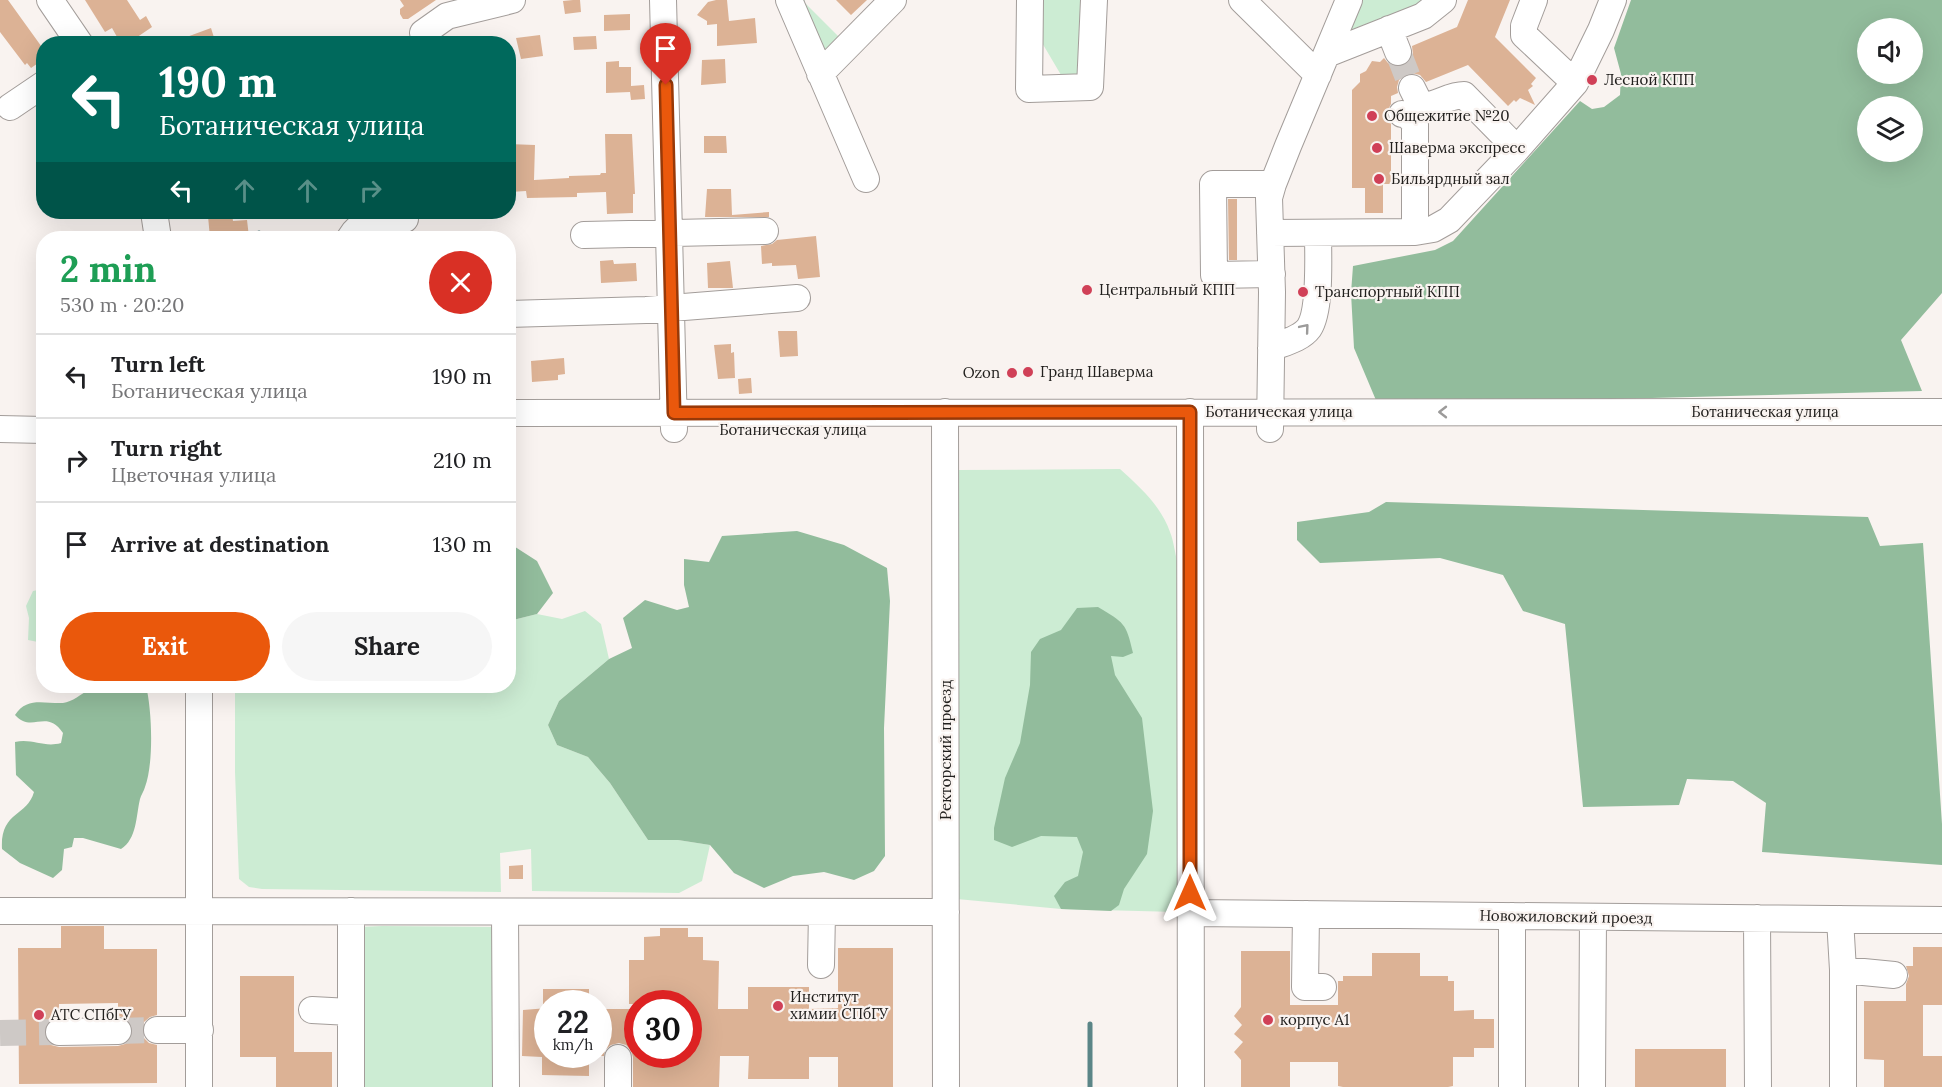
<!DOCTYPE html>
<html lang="en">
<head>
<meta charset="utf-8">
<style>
	body { margin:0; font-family:Lora,serif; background:#f6f6f6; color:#202124; height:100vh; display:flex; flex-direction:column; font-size:22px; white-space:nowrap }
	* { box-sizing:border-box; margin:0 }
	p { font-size:20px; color:#757577 }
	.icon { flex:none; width:33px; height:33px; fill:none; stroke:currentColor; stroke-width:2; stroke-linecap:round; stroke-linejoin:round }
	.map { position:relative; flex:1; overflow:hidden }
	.side { position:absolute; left:36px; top:231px; width:480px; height:462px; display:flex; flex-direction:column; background:#fff; border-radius:24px; box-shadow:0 6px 24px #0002 }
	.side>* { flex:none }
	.banner { position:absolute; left:36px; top:36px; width:480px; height:183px; border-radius:24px; box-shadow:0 6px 24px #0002; background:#00695c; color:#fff; overflow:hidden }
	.fabs { position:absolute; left:1857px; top:18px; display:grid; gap:12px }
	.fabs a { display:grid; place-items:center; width:66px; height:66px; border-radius:50%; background:#fff; box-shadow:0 6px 24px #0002; font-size:30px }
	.speed { position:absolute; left:534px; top:990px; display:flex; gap:12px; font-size:30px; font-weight:700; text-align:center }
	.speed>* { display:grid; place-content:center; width:78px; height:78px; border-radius:50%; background:#fff; box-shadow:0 6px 24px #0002; line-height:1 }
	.speed small { font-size:15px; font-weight:400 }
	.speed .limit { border:9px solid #d22; background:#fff; color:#111 }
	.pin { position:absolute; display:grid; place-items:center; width:51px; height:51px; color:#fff; margin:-62px -26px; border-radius:50% 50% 50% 0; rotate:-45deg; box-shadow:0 0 6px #0007 }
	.pin .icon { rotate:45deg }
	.me { position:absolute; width:66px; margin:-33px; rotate:0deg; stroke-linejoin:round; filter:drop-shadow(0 0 4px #0008) }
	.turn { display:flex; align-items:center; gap:21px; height:126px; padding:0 24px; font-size:27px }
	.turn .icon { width:78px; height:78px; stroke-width:2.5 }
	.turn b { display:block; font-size:42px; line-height:51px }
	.lanes { display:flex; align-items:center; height:57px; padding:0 24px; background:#0003; justify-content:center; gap:30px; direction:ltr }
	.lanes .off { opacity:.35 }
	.round { display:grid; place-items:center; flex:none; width:63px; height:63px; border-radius:32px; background:#f6f6f6 }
	.head { display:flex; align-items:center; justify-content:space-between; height:102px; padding:0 24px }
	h1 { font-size:36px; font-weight:700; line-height:45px; color:#1e9e55 }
	.button { display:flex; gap:12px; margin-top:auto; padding:12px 24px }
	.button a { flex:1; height:69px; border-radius:36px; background:#ea580c; color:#fff; font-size:24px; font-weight:700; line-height:69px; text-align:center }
	.button a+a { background:#f6f6f6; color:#202124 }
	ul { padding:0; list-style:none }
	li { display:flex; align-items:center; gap:18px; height:84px; padding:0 24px; border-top:2px solid #e0e0e0 }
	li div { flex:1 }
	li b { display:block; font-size:22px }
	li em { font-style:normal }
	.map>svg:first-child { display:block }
</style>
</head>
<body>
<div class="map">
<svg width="1942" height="1087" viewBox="0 0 1942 1087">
	<rect width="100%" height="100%" fill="#f9f3f0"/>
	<path fill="#ccecd3" d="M796,0H805L804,2L845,43L823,53Z
		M1038,0H1082L1081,80H1064L1038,36Z
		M1358,0H1431L1347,39Z
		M1120,469C1140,487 1161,506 1170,532C1174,542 1175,554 1178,565L1179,907L1177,912L1061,909L957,899V470Z
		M43,589H44L43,643L28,640L29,618L26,606L33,591Z
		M585,611L601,624L609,659L559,701L548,725L557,745L588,757L610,783L648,840H678L710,845L702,881L679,893L532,891L531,849L500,853L501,892L262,889L249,887L239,879L235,772V686H508L509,621L537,614L562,619Z
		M382,926L500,927L501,1087H356L359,927Z"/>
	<path fill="#92bc9c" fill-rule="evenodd" d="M1631,0H1942V293L1901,340L1922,391L1378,405L1354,348L1351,293L1353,266L1435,250L1453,241L1580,101L1592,109L1604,107L1620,95L1621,74L1614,48ZM1868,28H1912V74H1868ZM1868,106H1912V152H1868Z
		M1386,502L1868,517L1880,546L1923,543L1942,824V865L1762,852L1766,803L1733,781L1687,779L1679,805L1583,807L1565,624L1523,611L1503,575L1440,558L1320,563L1297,540V522L1369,512Z
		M797,531L844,545L887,568L890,601L884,728L885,856L874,871L854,880L824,872L793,876L764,888L734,873L710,845L678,840H648L610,783L588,757L557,745L548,725L559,701L609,659L632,648L623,618L645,600L677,610L689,607L684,585V559L709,562L722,536Z
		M509,543L537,561L553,593L537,614L509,621Z
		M1098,607C1124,623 1126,622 1133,653L1123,657L1111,656L1115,675L1142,718L1153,811L1147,854L1124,889L1119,905L1111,911L1061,909L1054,896L1065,882L1078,876L1083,852L1077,837L1041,836L1012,847L994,840V828L1005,778L1020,743L1030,685L1031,652L1040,639L1061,630L1077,608Z
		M89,686H146C152,710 154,763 145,787C144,791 141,795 140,799C136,816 137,839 121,849L83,838H74L72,847L64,849L62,870L53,878L20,863L2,849C0,811 27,817 34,792L16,775L15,742C32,738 44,748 61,743L63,733C46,708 32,734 15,715C27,696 45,704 63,703C72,702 82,694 89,689Z"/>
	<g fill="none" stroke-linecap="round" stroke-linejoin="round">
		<path stroke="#5b8587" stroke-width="5" d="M258,238L259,233
			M1090,1024V1087"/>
	</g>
	<path fill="#dcb295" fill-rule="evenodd" d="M0,0H8L44,50V59L31,68L27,63L25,65L0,32Z
		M85,0H127L140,20L146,16L152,27L127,44H121L112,28L105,32Z
		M400,0H436L408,19H403L400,14V9L404,6Z
		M573,0H580L581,12L565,14L563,1Z
		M716,0H727L729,21L755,18L757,43L717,46V24L707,25V21L697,15L708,2Z
		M836,0H867L851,15Z
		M1468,0H1510L1495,37L1536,78L1531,84L1533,86L1528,90L1535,105L1520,98L1516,102L1514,100L1508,106L1468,65L1426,82L1420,75L1412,73L1405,75L1399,80L1397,87L1398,93L1391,96V104L1387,112L1388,119L1391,124V184H1383V213H1365V188H1352V90L1360,82V74L1366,71L1372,61L1380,62L1384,58L1388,63L1395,67L1404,66L1409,62L1413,55L1412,46L1457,27Z
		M630,14V30L604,31V15Z
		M211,28L216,44H174L173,42Z
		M540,35L543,56L521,59L516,38Z
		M596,36L597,49L574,50L573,37Z
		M725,59L726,83L701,85L702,60Z
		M619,61V67H631V86L644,85L645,99L631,100L630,92L606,93V62Z
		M605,134H632L635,194H633V213L607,214L606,192L577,193V197L527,198L526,191L510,192L508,144L535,145L534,180L569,178V176L600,175L601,173H606Z
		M704,136H726L727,153H704Z
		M707,189H731L732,215L769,212V217H705Z
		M1228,199H1237V260H1229Z
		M232,214L233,221L247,220L249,237L242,238H210L208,216Z
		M816,236L820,277L798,279L796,265L772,266V263L762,264L761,246L772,244L777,240Z
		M613,260L614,264L636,263L637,281L601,283L600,261Z
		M730,261L733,288H708L707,263Z
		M778,331H797L798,356L780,357Z
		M731,344V353L734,352L735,378L718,379L714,345Z
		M564,358L565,374L558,375V380L532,382L531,361Z
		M751,378L752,393L739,394L738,379Z
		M523,865V879H509V866Z
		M61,926H104V949H157V1015L150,1017L144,1022L142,1031L144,1038L149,1043L157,1045V1083L19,1084L18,948H61ZM118,1003V1016L126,1018L130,1023L133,1030L131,1039L125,1044L118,1046L59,1047L51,1045L46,1039L44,1033L46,1025L51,1020L59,1017V1004Z
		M660,928H688V937H703V960L719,961L718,1009H748V987H809V1009L838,1008V948H893V1087H838V1057H809V1079H748L749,1056H720L719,1087H633V1057L631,1050L626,1045L619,1043L611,1045L605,1050L604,1056H598V1009H638V1054H688V1004H629V960H644V937L660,936Z
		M1913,947H1942V1005H1923V1056H1942V1087H1884V1060L1864,1059V1001H1906V984L1909,976L1906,966H1913Z
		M1241,951H1290V1005H1338V981H1343V976H1372V953H1420V976H1448V981H1454V1011L1474,1010V1019H1494V1048H1474V1057H1453V1086L1448,1087H1343L1338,1086V1062H1290V1087H1241V1060L1234,1052L1243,1042L1234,1034L1242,1025L1234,1016L1241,1007Z
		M240,976H294V1052H332V1087H276V1057H240Z
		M543,989H589V1004H543Z
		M548,1008V1054H589V1076L542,1075V1057L522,1056L523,1010Z
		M1635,1049H1726V1087H1635Z"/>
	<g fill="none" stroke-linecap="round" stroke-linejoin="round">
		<path stroke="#cec9c6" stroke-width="26" stroke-dasharray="26 13" stroke-linecap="butt" d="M1398,52L1412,88
			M118,1031L157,1030
			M0,1033L59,1032"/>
		<g stroke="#a39d9a" stroke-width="28">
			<path id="minor" d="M50,0L80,44
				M663,0L674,429
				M789,0L866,179
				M1030,0L1029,89L1090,87L1094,0
				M1242,0L1318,75
				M1534,0L1524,26V35L1575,83
				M1389,29L1398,52
				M423,33L447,16L512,0
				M1327,54L1423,16L1443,0
				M820,74L893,0
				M1412,88L1421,106C1436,106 1449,95 1464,95L1517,149
				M10,107L44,84
				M1402,114L1408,115L1415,124V232
				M154,212L158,238
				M1270,233L1415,232L1433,229L1449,220L1517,149L1575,83L1601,30L1613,0
				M584,235L765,231
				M350,238C362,217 382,220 405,219
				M1272,274L1214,275L1213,184H1273
				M508,314L646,310L797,298
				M1271,348C1283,343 1301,339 1309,328C1321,310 1318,256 1318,233
				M945,412L946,1087
				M1190,412L1191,1087
				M508,413L1942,412
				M0,429L44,430
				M1270,429L1272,292L1269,198L1273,184L1288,146L1349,0
				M0,911L946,912
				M351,911V1087
				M505,912L506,1087
				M1190,913L1942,920
				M1306,914L1305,987H1323
				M1757,918L1758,1087
				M1840,919L1843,970V1087
				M821,965L822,912
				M1843,970L1894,975
				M312,1010L350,1012
				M157,1030H200
				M59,1032L118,1031
				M618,1058V1087
				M199,1087V686
				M1512,1087V916
				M1592,1087L1593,917"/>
		</g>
		<use href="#minor" stroke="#fff" stroke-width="26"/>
	</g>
	<defs><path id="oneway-chevron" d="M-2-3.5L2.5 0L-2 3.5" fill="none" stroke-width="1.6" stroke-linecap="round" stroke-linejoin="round" transform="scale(1.5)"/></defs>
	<g stroke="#9c9b9a">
		<use href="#oneway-chevron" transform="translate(1305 328) rotate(-50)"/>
		<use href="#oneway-chevron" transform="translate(1443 412) rotate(180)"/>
	</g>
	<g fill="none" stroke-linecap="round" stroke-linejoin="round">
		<g stroke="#983908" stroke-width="15">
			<path id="route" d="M666,85L674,413L1190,412V893"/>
		</g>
		<use href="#route" stroke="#ea580c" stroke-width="10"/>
	</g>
	<g fill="#d04057" stroke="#f9f3f0" stroke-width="2">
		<circle cx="1592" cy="80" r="6"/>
		<circle cx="1372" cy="116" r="6"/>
		<circle cx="1377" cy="148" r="6"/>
		<circle cx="1379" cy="179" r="6"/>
		<circle cx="1087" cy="290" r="6"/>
		<circle cx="1303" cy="292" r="6"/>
		<circle cx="1028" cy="372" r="6"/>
		<circle cx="1012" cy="373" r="6"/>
		<circle cx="778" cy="1006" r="6"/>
		<circle cx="39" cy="1015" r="6"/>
		<circle cx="1268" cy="1020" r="6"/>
	</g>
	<g text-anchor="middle" stroke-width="4.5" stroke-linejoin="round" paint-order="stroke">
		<g font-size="15" fill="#22201e" stroke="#f9f3f0" text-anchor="start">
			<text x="1604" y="85">Лесной КПП</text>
			<text x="1384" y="121">Общежитие №20</text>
			<text x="1389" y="153">Шаверма экспресс</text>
			<text x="1391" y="184">Бильярдный зал</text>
			<text x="1099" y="295">Центральный КПП</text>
			<text x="1315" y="297">Транспортный КПП</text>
			<text x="1040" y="377">Гранд Шаверма</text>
			<text x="1000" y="378" text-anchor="end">Ozon</text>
			<text x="790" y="1002">Институт<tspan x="790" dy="17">химии СПбГУ</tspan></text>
			<text x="51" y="1020">АТС СПбГУ</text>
			<text x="1280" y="1025">корпус А1</text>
		</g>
		<g font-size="15" fill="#22201e" stroke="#f9f3f0">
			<text x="1279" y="417">Ботаническая улица</text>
			<text x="1765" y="417">Ботаническая улица</text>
			<text x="793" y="435">Ботаническая улица</text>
			<text transform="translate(946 750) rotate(-90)" y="5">Ректорский проезд</text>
			<text transform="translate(1566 917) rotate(1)" y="5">Новожиловский проезд</text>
		</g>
	</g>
</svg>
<div class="fabs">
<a><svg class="icon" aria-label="sound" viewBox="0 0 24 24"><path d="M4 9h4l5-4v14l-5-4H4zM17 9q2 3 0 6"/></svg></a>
<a><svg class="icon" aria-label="layers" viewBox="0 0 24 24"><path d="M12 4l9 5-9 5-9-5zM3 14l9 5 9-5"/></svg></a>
</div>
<div class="speed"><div>22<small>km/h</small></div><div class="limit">30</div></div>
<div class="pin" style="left:666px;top:85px;background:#d93025"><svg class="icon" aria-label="arrive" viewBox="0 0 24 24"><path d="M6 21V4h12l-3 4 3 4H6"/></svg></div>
<svg class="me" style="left:1190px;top:893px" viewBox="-20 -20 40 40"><path d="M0-17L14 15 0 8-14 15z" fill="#ea580c" stroke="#fff" stroke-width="4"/></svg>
<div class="banner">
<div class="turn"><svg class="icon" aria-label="left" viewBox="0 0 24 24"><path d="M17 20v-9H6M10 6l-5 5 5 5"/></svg><div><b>190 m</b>Ботаническая улица</div></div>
<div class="lanes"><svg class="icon" aria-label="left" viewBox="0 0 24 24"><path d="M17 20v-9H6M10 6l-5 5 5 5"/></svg><svg class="icon off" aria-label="ahead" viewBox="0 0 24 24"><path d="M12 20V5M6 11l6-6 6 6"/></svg><svg class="icon off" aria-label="ahead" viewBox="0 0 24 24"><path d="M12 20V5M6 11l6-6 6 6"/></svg><svg class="icon off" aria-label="right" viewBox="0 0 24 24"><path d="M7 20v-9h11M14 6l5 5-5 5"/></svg></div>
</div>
<section class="side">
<div class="head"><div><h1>2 min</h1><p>530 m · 20:20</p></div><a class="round" style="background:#d93025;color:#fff"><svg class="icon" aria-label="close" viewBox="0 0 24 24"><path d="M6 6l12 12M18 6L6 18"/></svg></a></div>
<ul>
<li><svg class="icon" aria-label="left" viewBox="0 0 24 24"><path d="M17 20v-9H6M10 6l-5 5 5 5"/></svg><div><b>Turn left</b><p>Ботаническая улица</p></div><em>190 m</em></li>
<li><svg class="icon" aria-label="right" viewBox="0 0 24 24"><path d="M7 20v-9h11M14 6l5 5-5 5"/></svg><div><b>Turn right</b><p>Цветочная улица</p></div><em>210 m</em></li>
<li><svg class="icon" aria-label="arrive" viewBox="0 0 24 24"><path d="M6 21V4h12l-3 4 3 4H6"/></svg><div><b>Arrive at destination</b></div><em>130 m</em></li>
</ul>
<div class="button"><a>Exit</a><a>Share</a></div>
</section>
</div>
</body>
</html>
